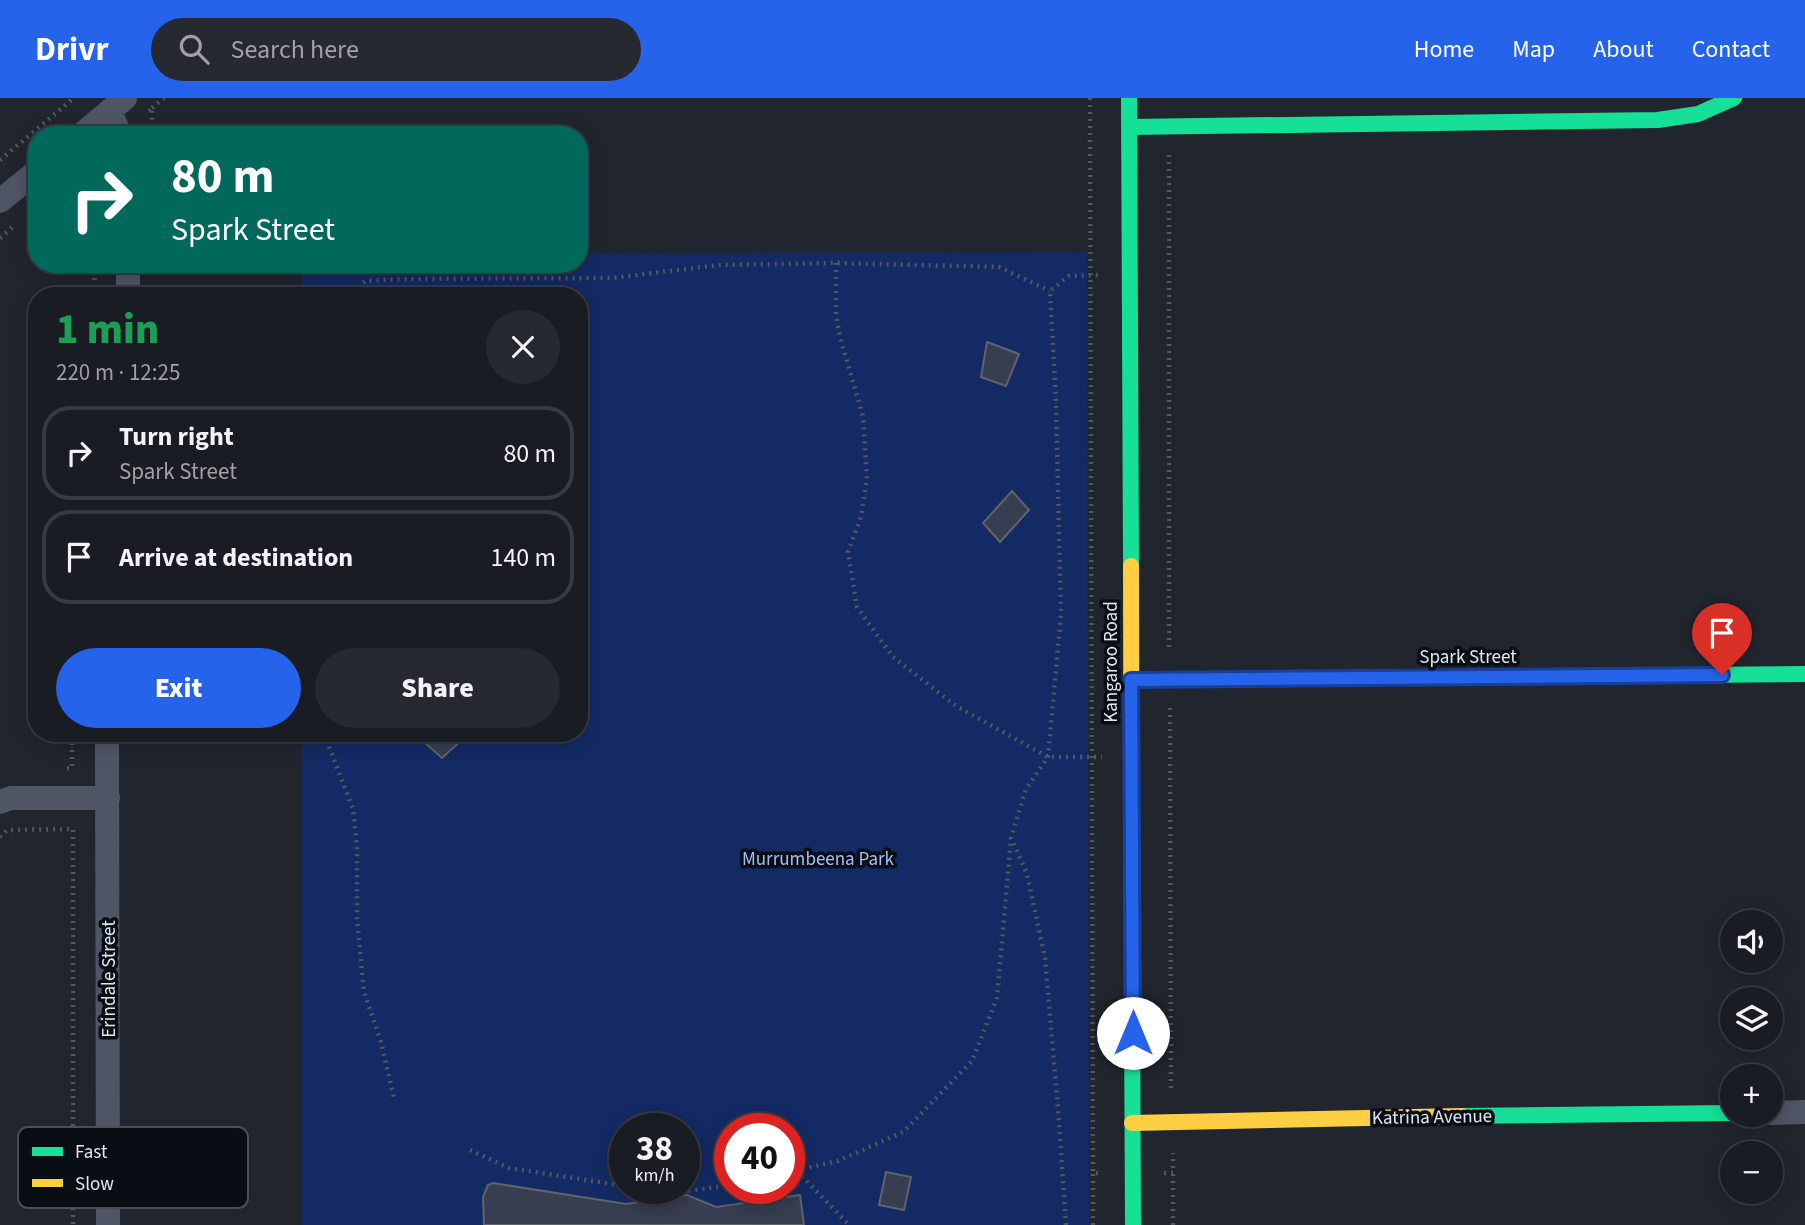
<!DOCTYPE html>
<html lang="en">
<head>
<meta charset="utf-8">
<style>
	body { margin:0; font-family:"Source Sans 3",sans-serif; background:#26292f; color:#f1f3f6; height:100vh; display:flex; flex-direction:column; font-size:26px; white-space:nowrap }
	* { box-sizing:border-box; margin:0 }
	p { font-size:23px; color:#9fa1a5 }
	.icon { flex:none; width:38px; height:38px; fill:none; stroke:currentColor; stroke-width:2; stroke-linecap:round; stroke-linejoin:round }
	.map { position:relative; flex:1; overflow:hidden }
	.drawer { position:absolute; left:28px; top:189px; width:560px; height:455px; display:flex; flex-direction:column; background:#191c22; border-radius:28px; box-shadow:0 4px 18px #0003,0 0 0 2px #373a40 }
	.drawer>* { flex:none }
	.top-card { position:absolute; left:28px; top:28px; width:560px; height:147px; border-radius:28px; box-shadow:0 4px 18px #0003,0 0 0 2px #373a40; background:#00695c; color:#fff; overflow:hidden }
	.buttons { position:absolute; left:1720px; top:812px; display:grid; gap:14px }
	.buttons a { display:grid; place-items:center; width:63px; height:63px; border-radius:50%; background:#191c22; box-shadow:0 4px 18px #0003,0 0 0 2px #373a40; font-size:35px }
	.speed { position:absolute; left:609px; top:1015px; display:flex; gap:14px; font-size:35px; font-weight:700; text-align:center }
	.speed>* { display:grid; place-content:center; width:91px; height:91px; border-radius:50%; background:#191c22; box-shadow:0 4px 18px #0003,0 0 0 2px #373a40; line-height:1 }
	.speed small { font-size:18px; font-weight:400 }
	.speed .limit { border:10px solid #d22; background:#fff; color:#111 }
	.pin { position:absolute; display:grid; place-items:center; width:60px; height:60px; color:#fff; margin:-72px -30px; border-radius:50% 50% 50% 0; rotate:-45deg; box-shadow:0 0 7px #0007 }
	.pin .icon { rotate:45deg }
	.me { position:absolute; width:77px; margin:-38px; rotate:0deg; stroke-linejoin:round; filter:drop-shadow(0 0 5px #0008) }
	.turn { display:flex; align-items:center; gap:24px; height:147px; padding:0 28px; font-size:32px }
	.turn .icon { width:91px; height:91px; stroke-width:2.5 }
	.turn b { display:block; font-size:49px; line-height:60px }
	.round { display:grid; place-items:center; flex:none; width:74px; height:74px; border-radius:37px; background:#26292f }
	.overview { display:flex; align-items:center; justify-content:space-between; height:119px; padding:0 28px }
	h1 { font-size:42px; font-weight:800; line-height:52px; color:#1e9e55 }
	.primary-button { display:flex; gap:14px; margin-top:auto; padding:14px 28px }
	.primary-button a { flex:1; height:80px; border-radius:42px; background:#2563eb; color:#fff; font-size:28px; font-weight:800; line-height:80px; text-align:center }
	.primary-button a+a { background:#26292f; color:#f1f3f6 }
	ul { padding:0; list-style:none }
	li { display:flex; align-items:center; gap:21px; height:94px; margin:0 14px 10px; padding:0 14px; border:4px solid #373a40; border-radius:28px }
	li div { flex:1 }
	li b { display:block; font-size:26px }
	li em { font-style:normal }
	header { display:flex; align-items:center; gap:42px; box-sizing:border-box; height:98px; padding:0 35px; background:#2563eb; color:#fff }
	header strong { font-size:33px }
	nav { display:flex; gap:38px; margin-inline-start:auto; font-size:24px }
	.search { width:490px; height:63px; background:#26292f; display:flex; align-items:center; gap:18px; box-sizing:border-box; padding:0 24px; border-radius:38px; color:#9fa1a5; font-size:26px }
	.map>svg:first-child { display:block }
</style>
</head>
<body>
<header>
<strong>Drivr</strong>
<div class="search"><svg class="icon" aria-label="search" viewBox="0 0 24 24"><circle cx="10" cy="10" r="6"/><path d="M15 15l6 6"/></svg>Search here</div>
<nav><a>Home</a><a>Map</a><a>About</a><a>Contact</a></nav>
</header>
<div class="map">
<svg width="1805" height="1127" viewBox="0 0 1805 1127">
	<rect width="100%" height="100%" fill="#21252e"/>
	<path fill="#142a64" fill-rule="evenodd" d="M1087,154L1089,1127H301V635H579V198H302V166H579V155ZM625,1031H684V1090H625ZM730,1031H789V1090H730Z"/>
	<path fill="#363e50" stroke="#5f636b" stroke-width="2" d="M987,244L1019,256L1006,288L981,279Z
		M1012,393L1029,412L1000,444L983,425Z
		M434,635H462L465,639L442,660L424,644Z
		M886,1074L911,1079L904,1112L879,1107Z
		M493,1085L626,1106L687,1097L716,1109L800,1097L804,1127H484L483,1099L488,1087Z"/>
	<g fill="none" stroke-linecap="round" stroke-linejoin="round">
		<path stroke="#515762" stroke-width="4.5" stroke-dasharray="2 5" stroke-linecap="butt" d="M1090,0L1093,1075H1102
			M152,10L164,0
			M149,13L152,10V37
			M1169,57V553
			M0,62L74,0
			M0,140L15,127
			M836,165V217L840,239L863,318L867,381L861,419L848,454L857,509L893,559L956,608L1048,659H1102
			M94,166L95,198
			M290,198L302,193L310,198
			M347,198L365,183L400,181L612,180L719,167L836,165L999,169L1050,193
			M1170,610L1171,994
			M328,635V646L353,711L357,749V821L364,894L381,944L394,1000
			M67,670H72V635
			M0,739L7,732L73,731V1127
			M470,1052L509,1070L625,1088
			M797,1073L849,1127
			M789,1074L838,1063L903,1034L972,963L997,900L1011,741
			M1164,1075H1173V1055
			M640,1090L673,1095L730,1087
			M1066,1127L1058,1010L1045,860L1027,776L1011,740L1026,691L1048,659L1061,516L1056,304L1050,193L1069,178L1100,177
			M1093,1127V1075
			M1173,1127V1075"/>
		<path stroke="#4f5565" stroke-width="24" d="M110,13L120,37
			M81,37L125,0
			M0,103L37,73
			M128,166V198
			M107,635L108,1127
			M0,704L11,700H108
			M1771,1015L1805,1014"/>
		<path stroke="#16e098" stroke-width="16" d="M1129,0L1131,468
			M1129,29L1658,22L1698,16L1734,0
			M1131,582L1805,576
			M1132,907L1133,1127
			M1462,1018L1732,1015"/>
		<path stroke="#ffcf43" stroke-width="16" d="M1131,468L1132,907
			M1132,1025L1462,1018"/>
	</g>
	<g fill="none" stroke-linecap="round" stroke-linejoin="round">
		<g stroke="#184099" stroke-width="18">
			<path id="route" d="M1133,935L1131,582L1722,577"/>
		</g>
		<use href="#route" stroke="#2563eb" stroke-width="12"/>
	</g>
	<g text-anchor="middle" stroke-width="7" stroke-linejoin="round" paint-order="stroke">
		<g font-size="19" fill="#e0e6f1" stroke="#090d14">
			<text x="1468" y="565">Spark Street</text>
			<text transform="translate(1110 564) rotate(-90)" y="7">Kangaroo Road</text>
			<text transform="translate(108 881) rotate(-90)" y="7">Erindale Street</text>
			<text transform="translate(1432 1018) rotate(-1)" y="7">Katrina Avenue</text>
		</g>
		<g font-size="19" fill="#a1befb" stroke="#090d14">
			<text x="818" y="767">Murrumbeena Park</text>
		</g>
	</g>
	<rect x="18" y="1029" width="230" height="81" rx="10" fill="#090d14" stroke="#4a4e56" stroke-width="2"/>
	<rect x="32" y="1049" width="31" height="9" fill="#16e098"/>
	<rect x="32" y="1081" width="31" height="8" fill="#ffcf43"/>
	<g font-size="19" fill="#e0e6f1">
		<text x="75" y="1060">Fast</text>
		<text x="75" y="1092">Slow</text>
	</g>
</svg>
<div class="buttons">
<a><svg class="icon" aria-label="sound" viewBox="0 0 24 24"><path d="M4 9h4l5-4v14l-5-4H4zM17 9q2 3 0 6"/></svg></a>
<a><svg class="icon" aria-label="layers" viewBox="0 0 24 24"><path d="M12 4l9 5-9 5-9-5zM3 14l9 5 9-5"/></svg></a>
<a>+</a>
<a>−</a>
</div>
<div class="speed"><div>38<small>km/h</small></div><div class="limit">40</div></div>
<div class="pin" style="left:1722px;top:577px;background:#d93025"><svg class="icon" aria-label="arrive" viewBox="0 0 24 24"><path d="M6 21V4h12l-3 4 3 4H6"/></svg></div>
<svg class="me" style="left:1133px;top:935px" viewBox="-20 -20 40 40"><circle r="19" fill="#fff"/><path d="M0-13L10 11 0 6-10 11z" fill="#2563eb"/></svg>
<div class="top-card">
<div class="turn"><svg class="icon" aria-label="right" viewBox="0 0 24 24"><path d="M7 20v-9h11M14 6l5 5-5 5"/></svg><div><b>80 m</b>Spark Street</div></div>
</div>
<section class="drawer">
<div class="overview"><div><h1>1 min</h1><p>220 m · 12:25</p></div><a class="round"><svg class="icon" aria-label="close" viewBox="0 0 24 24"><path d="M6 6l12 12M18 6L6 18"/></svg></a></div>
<ul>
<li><svg class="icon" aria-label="right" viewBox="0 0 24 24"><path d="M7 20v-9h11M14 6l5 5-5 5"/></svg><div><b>Turn right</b><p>Spark Street</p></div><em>80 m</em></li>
<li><svg class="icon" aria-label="arrive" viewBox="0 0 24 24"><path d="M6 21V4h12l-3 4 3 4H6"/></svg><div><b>Arrive at destination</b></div><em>140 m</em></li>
</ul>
<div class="primary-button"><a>Exit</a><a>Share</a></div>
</section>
</div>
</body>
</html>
